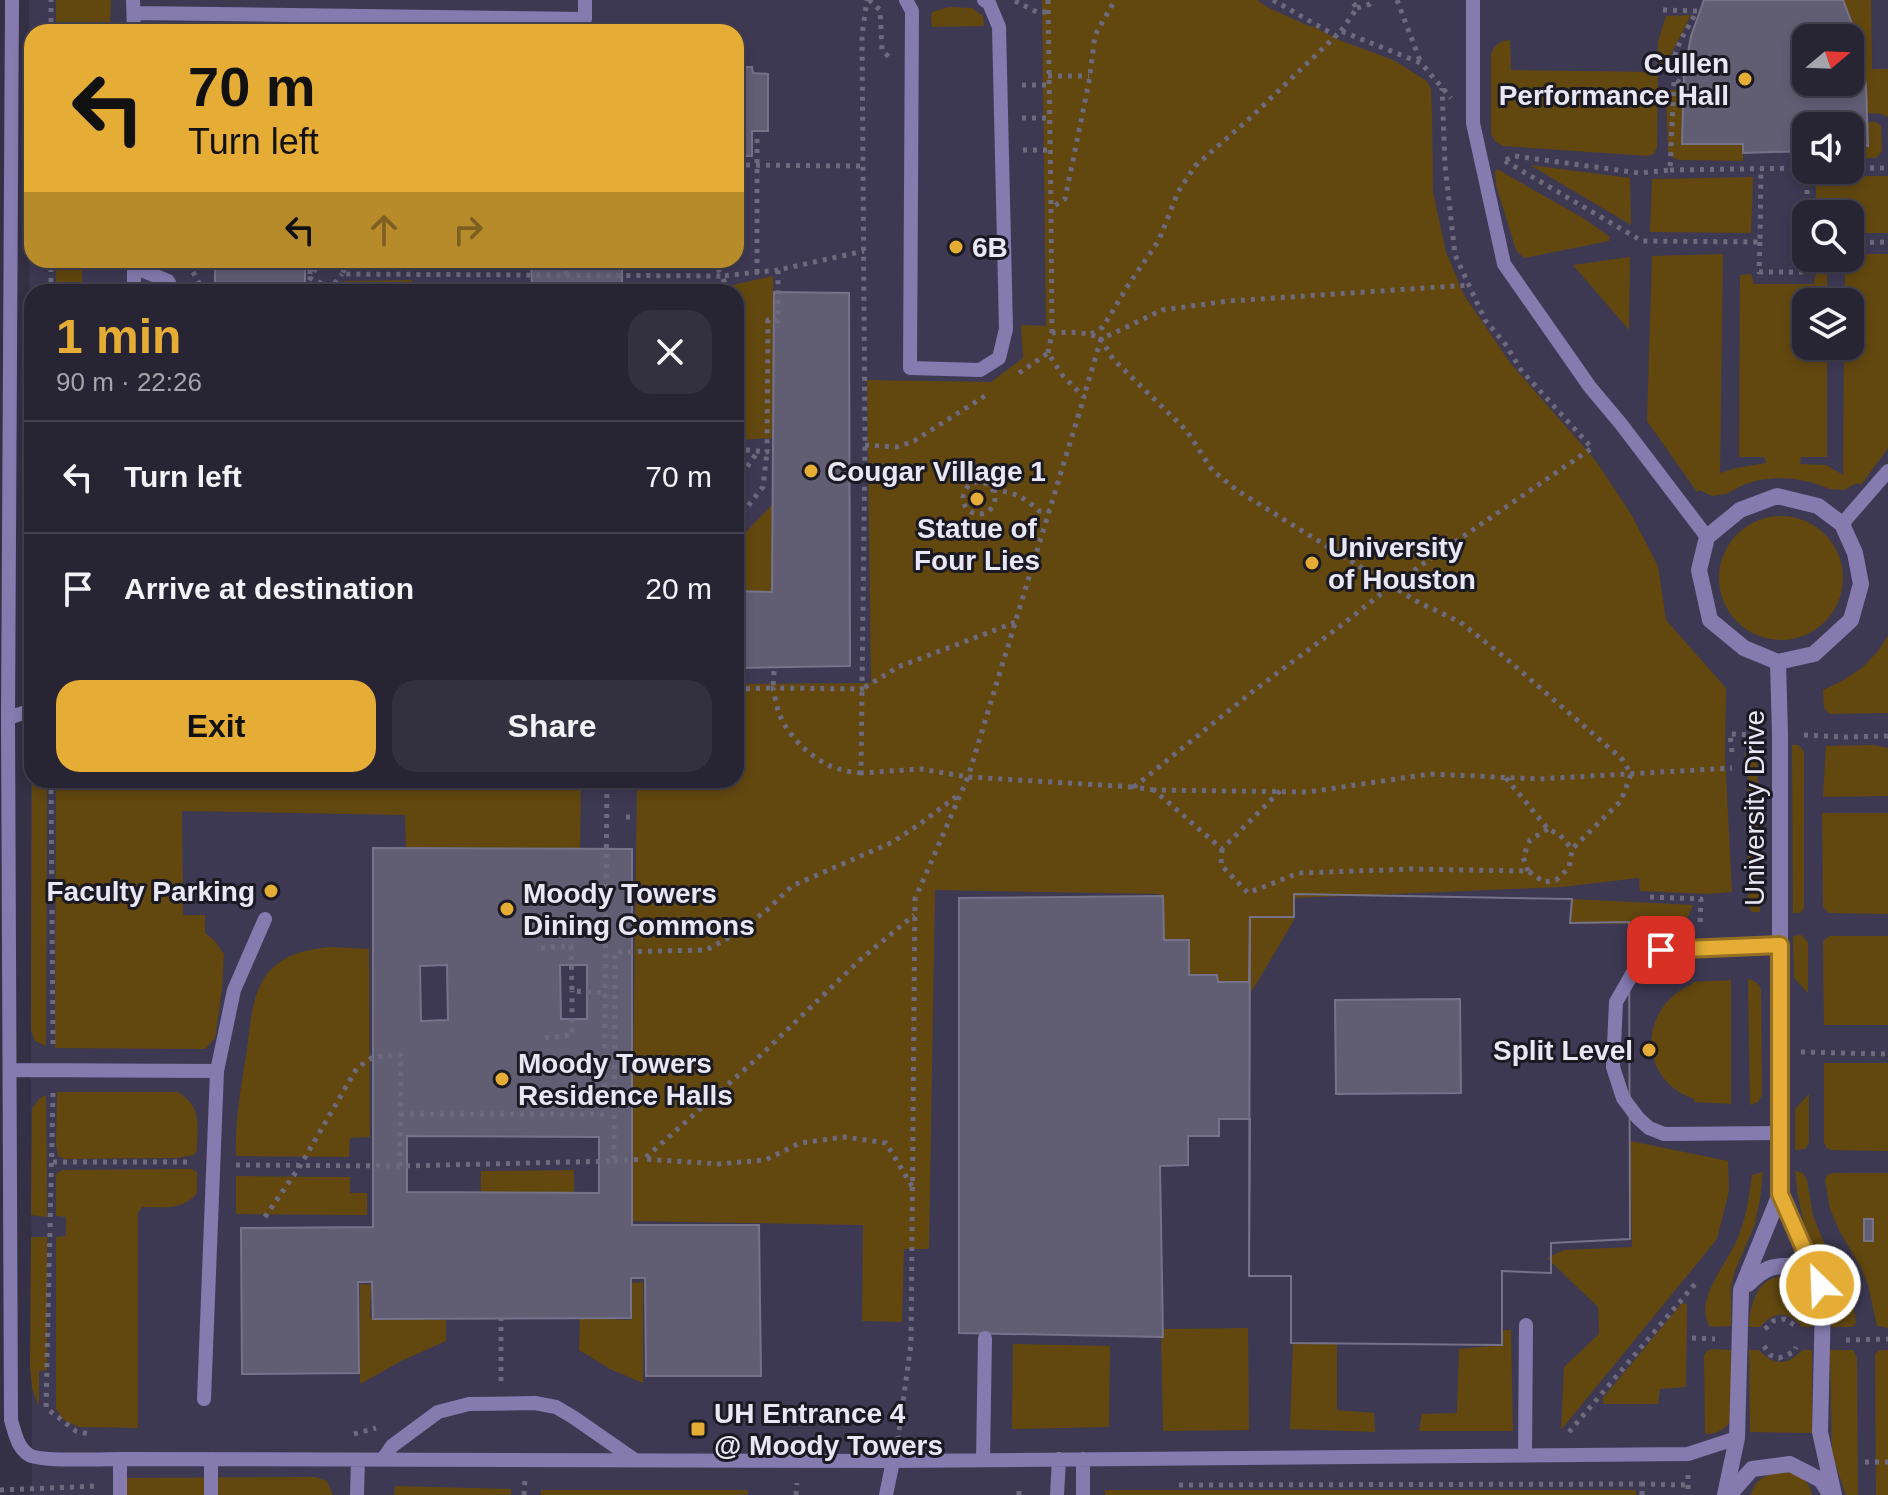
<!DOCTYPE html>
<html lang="en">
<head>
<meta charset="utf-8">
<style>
	body { margin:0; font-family:Arial,sans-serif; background:#333040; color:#f1f3f6; height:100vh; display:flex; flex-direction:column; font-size:30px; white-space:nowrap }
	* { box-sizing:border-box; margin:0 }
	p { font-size:26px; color:#a4a4ac }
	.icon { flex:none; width:44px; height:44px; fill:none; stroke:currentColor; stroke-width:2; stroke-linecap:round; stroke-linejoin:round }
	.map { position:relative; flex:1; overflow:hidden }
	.sheet { position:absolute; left:24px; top:284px; width:720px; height:504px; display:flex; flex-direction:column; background:#272434; border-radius:24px; box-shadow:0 4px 12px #0003,0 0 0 2px #43414f }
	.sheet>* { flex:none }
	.top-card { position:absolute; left:24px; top:24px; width:720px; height:244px; border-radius:24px; box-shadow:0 4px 12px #0003,0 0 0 2px #43414f; background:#e5ad35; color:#111; overflow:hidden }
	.needle { width:52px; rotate:71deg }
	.fabs { position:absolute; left:1792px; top:24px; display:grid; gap:16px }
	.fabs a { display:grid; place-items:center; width:72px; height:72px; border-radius:16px; background:#272434; box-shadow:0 4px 12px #0003,0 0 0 2px #43414f; font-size:40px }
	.pin { position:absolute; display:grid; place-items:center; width:68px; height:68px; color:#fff; margin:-34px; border-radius:16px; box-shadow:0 4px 12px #0006 }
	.me { position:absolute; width:88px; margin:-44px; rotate:336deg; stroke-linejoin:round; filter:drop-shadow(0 0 6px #0008) }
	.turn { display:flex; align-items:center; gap:28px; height:168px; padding:0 32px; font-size:36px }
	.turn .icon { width:104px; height:104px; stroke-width:2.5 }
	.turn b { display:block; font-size:56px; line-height:68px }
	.lanes { display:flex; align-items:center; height:76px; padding:0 32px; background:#0003; justify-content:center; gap:40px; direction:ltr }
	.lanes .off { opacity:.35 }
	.round { display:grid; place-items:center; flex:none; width:84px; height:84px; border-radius:24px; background:#333040 }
	.headline { display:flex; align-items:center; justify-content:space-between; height:136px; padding:0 32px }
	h1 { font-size:48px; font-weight:600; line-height:60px; color:#e5ad35 }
	.action { display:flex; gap:16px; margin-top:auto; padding:16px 32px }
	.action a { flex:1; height:92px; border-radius:24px; background:#e5ad35; color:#111; font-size:32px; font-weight:600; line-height:92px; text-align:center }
	.action a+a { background:#333040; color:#f1f3f6 }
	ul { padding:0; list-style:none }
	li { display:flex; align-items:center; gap:24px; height:112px; padding:0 32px; border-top:2px solid #43414f }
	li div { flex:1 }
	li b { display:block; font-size:30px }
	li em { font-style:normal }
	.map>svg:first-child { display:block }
</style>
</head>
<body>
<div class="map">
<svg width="1888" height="1495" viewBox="0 0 1888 1495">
	<rect width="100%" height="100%" fill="#343045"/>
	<path fill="#3e3953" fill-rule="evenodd" d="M29,0H1888V1495H32ZM32,32H736V260H32ZM1806,38H1850V82H1806ZM1806,126H1850V170H1806ZM1806,214H1850V258H1806ZM32,292H736V780H32ZM1806,302H1850V346H1806Z"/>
	<path fill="#62480f" d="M56,0H111L110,26L85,23L84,32H56Z
		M1042,0H1257L1269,8L1311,27L1312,26L1339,40L1393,60L1427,81L1431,89L1432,114L1433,192L1446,252L1464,295L1511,364L1596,461L1631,514L1658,566L1666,620L1726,688L1725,756L1732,892L1709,894L1640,891L1639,878L1561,887L1295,898L1294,920L1252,991L1185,977L1186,940L1159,939V894L935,890L929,1249H904L902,1322L862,1321L863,1225L631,1221L637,780H736V684L871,683L867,380L991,382L1023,358L1021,325L1046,326Z
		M1843,0H1871L1872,69H1888V117L1882,114L1867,113C1865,75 1860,35 1843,0Z
		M949,7L972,8L983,16L984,26L932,27L931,17L932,12Z
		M1691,15L1672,52L1667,71L1658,72L1657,147L1654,154L1648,156L1503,146L1495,141L1491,134V54C1495,44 1500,41 1510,40L1511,70L1657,72L1658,42L1666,16Z
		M1670,90H1683L1682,144H1743V161L1680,160C1674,159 1671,157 1668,151L1666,95Z
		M1867,122H1876L1881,126L1882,151L1876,158H1850V145L1868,146Z
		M1530,165L1630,178L1631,225Z
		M1497,169L1583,218L1610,237L1609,241L1524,258L1516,250L1496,185L1495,172Z
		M1816,176H1888V233H1850V214H1816Z
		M1753,177L1751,233L1650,232L1652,179Z
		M1723,254L1720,473L1736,468L1766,463L1764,457H1739L1740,275L1751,274L1754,284H1814L1816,273L1827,274V302H1806V346H1827V457H1801L1800,464L1826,465L1843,475L1844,346H1850V302H1845V258H1850V254H1888V448L1861,485L1857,483L1844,490L1830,489L1811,482L1794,479L1777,478L1759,480L1743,485L1726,494L1712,496L1699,490L1697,492L1647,421L1652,256Z
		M1630,257L1629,330L1573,265Z
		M56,260H82V292H56Z
		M355,260H531V267L351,264Z
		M622,260H707L712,269H622Z
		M773,276V438L736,440V385L742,351L741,327L736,292L733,285Z
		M412,280V292H338L343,281Z
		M622,282H717L721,292H614V287H621Z
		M773,504L772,592L736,591V542Z
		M1719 578a62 62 0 1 1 124 0a62 62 0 1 1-124 0Z
		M1888,636V713L1830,714L1824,708L1823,690C1853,677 1871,664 1888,636Z
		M32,744V780H47L46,1046L35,1041L31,1030Z
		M1757,745L1760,912H1752L1748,906V775L1745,754L1749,746Z
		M1792,745H1798L1804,751V908L1800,913H1793Z
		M1873,745L1888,748V796L1823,797L1826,746Z
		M56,780H581L580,849L406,848L405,815L182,811L183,915H205V933L214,940L224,954L222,989L215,1038L205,1049L55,1048Z
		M1822,813H1888V914L1829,913L1823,907Z
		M1572,899L1693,905L1676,944L1631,966L1628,924L1570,923Z
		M1801,935L1808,942V993L1794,978L1793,936Z
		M1830,936H1888V1025H1824L1823,941Z
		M331,947L369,949L370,1137L350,1138L349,1157L236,1156C235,1118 241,1087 247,1050C250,1026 251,998 265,977C280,955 306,949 331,947Z
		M1748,979C1755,981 1759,983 1761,990L1762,1095L1758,1102L1750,1105Z
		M1731,980V1104L1694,1102V1099C1686,1096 1678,1092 1672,1087C1636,1055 1650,1002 1692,984V982Z
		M1824,1063H1888V1151L1831,1150L1826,1147L1824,1142Z
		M57,1092H178C203,1108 197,1125 197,1151L194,1155L177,1158L65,1159L58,1156L56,1144Z
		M1809,1094V1143L1805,1149L1795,1150V1109Z
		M46,1095L47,1217L31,1215L32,1109L39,1099Z
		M1630,1141L1728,1161L1729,1191L1717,1239L1561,1430L1564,1367L1599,1334L1598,1307L1547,1258L1564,1250L1632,1247Z
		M191,1169L197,1172V1193C182,1211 164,1207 142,1207L138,1213V1428L79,1427L64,1420L56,1409V1237L66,1236V1217L56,1216V1174L62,1170Z
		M574,1170V1194H481V1171Z
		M1795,1171L1803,1173L1807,1180L1813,1216L1824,1242L1846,1278L1853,1301L1856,1323L1852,1327H1831L1827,1276L1804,1223L1798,1196Z
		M1763,1172L1760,1199L1755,1224L1735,1271L1731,1286V1326L1710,1327C1693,1301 1726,1265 1736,1242C1746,1220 1749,1198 1752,1175Z
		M1832,1173H1888V1328L1877,1326L1868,1285L1861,1268L1840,1232L1830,1209L1825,1180L1827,1175Z
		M236,1176L350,1177V1193H367V1215L236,1214Z
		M31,1237H47V1370L39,1371V1406L32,1388L30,1366Z
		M1783,1276C1806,1286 1810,1304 1812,1327H1802C1787,1311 1775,1310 1760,1327H1749C1750,1304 1757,1278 1783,1276Z
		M643,1282V1383L610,1369L579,1350L580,1318L631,1320L630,1283Z
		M360,1284L371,1285L370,1317L446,1320V1341L401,1361L360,1384Z
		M1682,1303L1687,1304L1686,1387L1660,1389L1658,1404H1604L1602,1399Z
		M1248,1328L1249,1430L1163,1431L1161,1329Z
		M1503,1330H1511L1513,1431H1419L1422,1414L1457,1413L1459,1349L1502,1345Z
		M1293,1342L1337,1344V1410L1374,1413L1375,1432L1290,1429Z
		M1013,1344L1110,1346L1109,1427L1012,1429Z
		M1711,1349L1731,1350C1731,1365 1735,1412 1729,1423C1724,1431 1714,1434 1705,1434L1704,1356L1706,1352Z
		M1749,1350H1759C1773,1366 1788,1366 1802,1350H1812V1433L1750,1432Z
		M1830,1350H1853L1857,1358L1858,1495H1846L1832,1454Z
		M1880,1350H1888V1495H1876V1492L1875,1356L1876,1353Z
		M1785,1471C1800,1474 1809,1480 1812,1495H1751C1755,1477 1769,1474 1785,1471Z
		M315,1477L327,1481L333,1495H118V1478Z
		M395,1486L511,1489V1495H394Z
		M541,1490H748V1495H541Z
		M1105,1490H1636V1495H1105Z"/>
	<path fill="#615e74" stroke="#76728a" stroke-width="2" fill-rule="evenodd" d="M1704,0H1843L1856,34L1866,85L1868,146L1850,145V126H1806V151L1743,153V144H1682L1684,75L1691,36ZM1806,38H1850V82H1806Z
		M736,67H752L753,73L768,74V131H752V156H736Z
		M215,260H305V286H297V292H215Z
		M531,260H622V287H614V292H418L417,287H532Z
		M774,292L849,293L850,666L736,668V591L772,592Z
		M373,848L632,849V1225H759L761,1376H646L645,1278H631V1318L373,1319L372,1282H358L359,1373L242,1374L241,1228L373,1227ZM447,965L448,1020L421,1021L420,966ZM560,965H587V1019H561ZM407,1136L599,1137V1193L407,1192Z
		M1294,894L1572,899L1570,923L1629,922L1630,1239L1551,1243V1273L1502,1271V1345L1291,1343V1276H1249L1250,1119H1219V1136H1188V1165L1160,1166L1163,1337L959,1333V898L1163,896L1164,940H1189V975H1217L1218,982H1249L1250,917H1294Z
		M1294,894L1572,899L1570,923L1629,922L1630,1239L1551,1243V1273L1502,1271V1345L1291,1343V1276H1249L1250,917H1294ZM1460,999L1461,1093L1336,1094L1335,1000Z
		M1864,1219H1873V1241H1864Z"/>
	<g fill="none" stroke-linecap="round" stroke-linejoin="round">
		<path stroke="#6e6a7d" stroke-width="5" stroke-dasharray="4 6" stroke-linecap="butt" d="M869,0L880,10L882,50L890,58
			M1048,0L1051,207
			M1273,0L1336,36
			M1397,0L1421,63
			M1015,1L1037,12H1048
			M1357,8L1370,4L1374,0
			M1663,10L1697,11C1686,32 1668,55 1674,79
			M1341,31L1357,8L1351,0
			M51,32V0
			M1048,76H1089
			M1022,85H1049
			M1022,118H1049
			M1023,150H1050
			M1506,160L1515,156L1639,173L1670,170L1674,79L1683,84
			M1505,161L1642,241L1760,242L1761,168
			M736,165L863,166
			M1850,168H1888
			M1670,170L1806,168
			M1807,214V170
			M1760,242L1759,272H1806V258
			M1850,243L1888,242
			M310,260V275
			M321,260L310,278L331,288L342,274
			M349,260L342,274L722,276L713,260
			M193,272L204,292
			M757,273V138
			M566,275V260
			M51,292V260
			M728,292L722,276L778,270
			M1052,333L1051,208L1065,199L1089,82L1095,35L1115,0
			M1091,334L1103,327L1127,287L1159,240L1178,192L1195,166L1249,119L1341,31L1421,63L1451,98
			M736,337V350
			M1048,353L1052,333C1069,332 1085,331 1101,339L1084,396
			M1019,373L1048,353L1063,376L1084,397L968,777L1134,787
			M865,445L897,447L914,441L988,394
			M736,449L767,452L768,320L778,321V270L864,251
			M963 498a16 16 0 1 1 32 0a16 16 0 1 1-32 0Z
			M736,483L758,451
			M993,490C1013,492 1025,497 1039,511H1050
			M736,521L763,487L767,452
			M736,689L773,688L774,671
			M1804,735L1844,737L1888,736
			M1732,752L1730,734L1758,735
			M861,773C855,772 848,772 842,770C817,764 788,738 779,713C776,705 775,696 773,688L862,689L865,445L862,35L867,0
			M1506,778L1548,829L1560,835L1572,849
			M51,780L53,1047
			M1154,790L1134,787L1252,692L1343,624L1391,586L1238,491L1212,470L1187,431L1113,359L1101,339L1162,310L1229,301L1470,285
			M1280,791L1222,849L1154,790L1308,792L1430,774L1539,779L1732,768
			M626,817H631
			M1222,849L1221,865L1248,893L1299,873L1412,869L1528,871L1544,882L1556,880L1569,868L1572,849L1621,801L1631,774L1622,759L1508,660L1460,622L1420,603L1391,586L1592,448L1521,370L1506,345L1485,320L1455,255L1445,165L1442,88
			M1528,871L1523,857L1530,840L1548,829
			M1650,897L1701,899L1700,925
			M541,948L571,946L572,991L604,993
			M545,1038L572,1035V991
			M1801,1052L1888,1054
			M53,1093L46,1408L76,1431L89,1434
			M400,1114H604L607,780
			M614,1161L644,1159
			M53,1162H191
			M236,1165L400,1166L614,1161L615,952L706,950L734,935L767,910L792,886L893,842L921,823L961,793
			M912,1186L886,1143L845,1137L800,1143L765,1160L719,1164L644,1159L762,1054L862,958L914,915
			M265,1217L300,1166L357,1068L373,1057L401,1055L400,1166
			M501,1317V1382
			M1765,1329L1773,1321L1785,1319L1796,1326V1328
			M1692,1338L1715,1339
			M1846,1340L1888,1339
			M1764,1346L1770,1355L1779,1358L1794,1352L1796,1347
			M1569,1432L1695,1284
			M354,1434L376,1428
			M900,1438H898L911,1344L915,899L968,777L921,769L861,773L862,689L898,667L1016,622
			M1865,1462H1888
			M1688,1475V1495
			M1179,1485L1642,1484
			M0,1490L99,1486
			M524,1495L525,1480
			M796,1495L797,1483
			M1019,1495V1486
			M1642,1495V1484L1688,1485"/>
		<path stroke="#857baf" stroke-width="14" d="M12,0L8,718L11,1420C15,1433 17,1447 29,1455C40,1462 104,1459 120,1459L893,1461L1688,1454L1737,1438
			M133,0L134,32
			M906,0L912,11L910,368L980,370L999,358L1006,329L999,27L989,3L984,0
			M1473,0V123L1504,264L1590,387L1621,424L1707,537
			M134,13L585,19V0
			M134,267L168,281L174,292
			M134,292V260
			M1842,524L1888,471
			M8,718L32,710
			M11,1070L217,1071
			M1780,1133L1664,1134L1649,1128L1638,1118L1623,1098L1613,1067L1616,1002L1635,969L1661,950L1780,945
			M204,1399L217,1071L234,990L265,919
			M1525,1455L1526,1325
			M383,1459L392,1446L438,1412L469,1404L535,1403L556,1407L573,1417L635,1460
			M983,1460L985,1338
			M120,1495V1459
			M211,1495V1459
			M357,1495L358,1460
			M886,1495L893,1461
			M1057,1495L1059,1459
			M1083,1495V1459"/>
		<path stroke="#857baf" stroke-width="16" d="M1777,496L1818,506L1842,524L1855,553L1861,584L1851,620L1814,654L1778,662L1744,648L1710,620L1699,570L1707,537L1740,510Z
			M1780,1194L1820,1285L1823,1301L1820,1432L1834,1495
			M1748,1284C1767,1265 1775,1265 1802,1266L1813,1278
			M1725,1495L1737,1438L1741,1290L1780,1194V735L1778,662
			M1729,1495L1752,1469L1790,1464L1821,1480L1830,1494"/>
	</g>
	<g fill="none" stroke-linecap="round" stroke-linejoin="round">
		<g stroke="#957022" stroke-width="20">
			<path id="route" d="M1661,950L1780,945V1194L1820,1285"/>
		</g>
		<use href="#route" stroke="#e5ad35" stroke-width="14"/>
	</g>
	<g fill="#e5ad35" stroke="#1b1a23" stroke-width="3">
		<circle cx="1745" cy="79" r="8"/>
		<circle cx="956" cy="247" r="8"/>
		<circle cx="811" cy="471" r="8"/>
		<circle cx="977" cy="499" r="8"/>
		<circle cx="1312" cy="563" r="8"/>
		<circle cx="271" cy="891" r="8"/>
		<circle cx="507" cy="909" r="8"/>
		<circle cx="1649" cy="1050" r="8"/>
		<circle cx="502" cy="1079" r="8"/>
		<rect x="690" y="1421" width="16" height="16" rx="4"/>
	</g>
	<g text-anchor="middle" stroke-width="6" stroke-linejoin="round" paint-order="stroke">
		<g font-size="28" font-weight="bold" fill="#e9e7f4" stroke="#1b1a23" text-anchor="start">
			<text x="1729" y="73" text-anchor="end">Cullen<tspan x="1729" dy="32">Performance Hall</tspan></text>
			<text x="972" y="257">6B</text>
			<text x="827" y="481">Cougar Village 1</text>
			<text x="977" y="538" text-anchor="middle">Statue of<tspan x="977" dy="32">Four Lies</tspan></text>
			<text x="1328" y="557">University<tspan x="1328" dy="32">of Houston</tspan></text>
			<text x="255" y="901" text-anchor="end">Faculty Parking</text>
			<text x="523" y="903">Moody Towers<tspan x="523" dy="32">Dining Commons</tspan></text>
			<text x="1633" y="1060" text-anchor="end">Split Level</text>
			<text x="518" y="1073">Moody Towers<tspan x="518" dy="32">Residence Halls</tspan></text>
			<text x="714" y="1423">UH Entrance 4<tspan x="714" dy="32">@ Moody Towers</tspan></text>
		</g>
		<g font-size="28" fill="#e9e7f4" stroke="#1b1a23">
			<text transform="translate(1754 808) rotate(-90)" y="10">University Drive</text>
		</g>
	</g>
</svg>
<div class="fabs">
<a><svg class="needle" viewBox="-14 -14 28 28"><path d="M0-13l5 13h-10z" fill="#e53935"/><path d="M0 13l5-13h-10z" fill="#a4a4ac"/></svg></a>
<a><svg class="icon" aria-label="sound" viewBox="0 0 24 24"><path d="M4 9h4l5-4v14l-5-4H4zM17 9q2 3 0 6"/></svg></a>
<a><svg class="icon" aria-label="search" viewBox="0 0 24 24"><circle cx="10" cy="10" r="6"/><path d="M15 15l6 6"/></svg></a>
<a><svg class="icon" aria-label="layers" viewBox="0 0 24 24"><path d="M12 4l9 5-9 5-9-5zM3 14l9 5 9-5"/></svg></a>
</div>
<div class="pin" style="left:1661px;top:950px;background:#d93025"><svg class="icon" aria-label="arrive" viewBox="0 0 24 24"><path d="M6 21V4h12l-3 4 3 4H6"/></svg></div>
<svg class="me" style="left:1820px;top:1285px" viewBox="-20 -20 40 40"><circle r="17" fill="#e5ad35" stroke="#fff" stroke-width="3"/><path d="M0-11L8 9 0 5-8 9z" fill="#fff"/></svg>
<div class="top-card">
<div class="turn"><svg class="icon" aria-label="left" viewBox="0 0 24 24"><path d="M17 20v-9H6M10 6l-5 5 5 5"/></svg><div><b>70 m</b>Turn left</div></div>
<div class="lanes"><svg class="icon" aria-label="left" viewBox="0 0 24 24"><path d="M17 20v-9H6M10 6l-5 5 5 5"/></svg><svg class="icon off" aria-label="ahead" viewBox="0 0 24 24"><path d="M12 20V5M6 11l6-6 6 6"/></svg><svg class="icon off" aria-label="right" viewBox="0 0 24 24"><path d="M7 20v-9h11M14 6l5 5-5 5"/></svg></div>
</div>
<section class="sheet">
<div class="headline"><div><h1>1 min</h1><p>90 m · 22:26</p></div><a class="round"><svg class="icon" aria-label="close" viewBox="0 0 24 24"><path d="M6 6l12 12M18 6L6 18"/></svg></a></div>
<ul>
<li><svg class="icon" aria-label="left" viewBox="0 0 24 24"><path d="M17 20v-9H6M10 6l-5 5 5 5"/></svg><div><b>Turn left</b></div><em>70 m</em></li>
<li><svg class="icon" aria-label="arrive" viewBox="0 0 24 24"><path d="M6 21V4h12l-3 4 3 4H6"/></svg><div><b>Arrive at destination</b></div><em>20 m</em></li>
</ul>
<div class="action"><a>Exit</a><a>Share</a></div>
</section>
</div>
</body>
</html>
